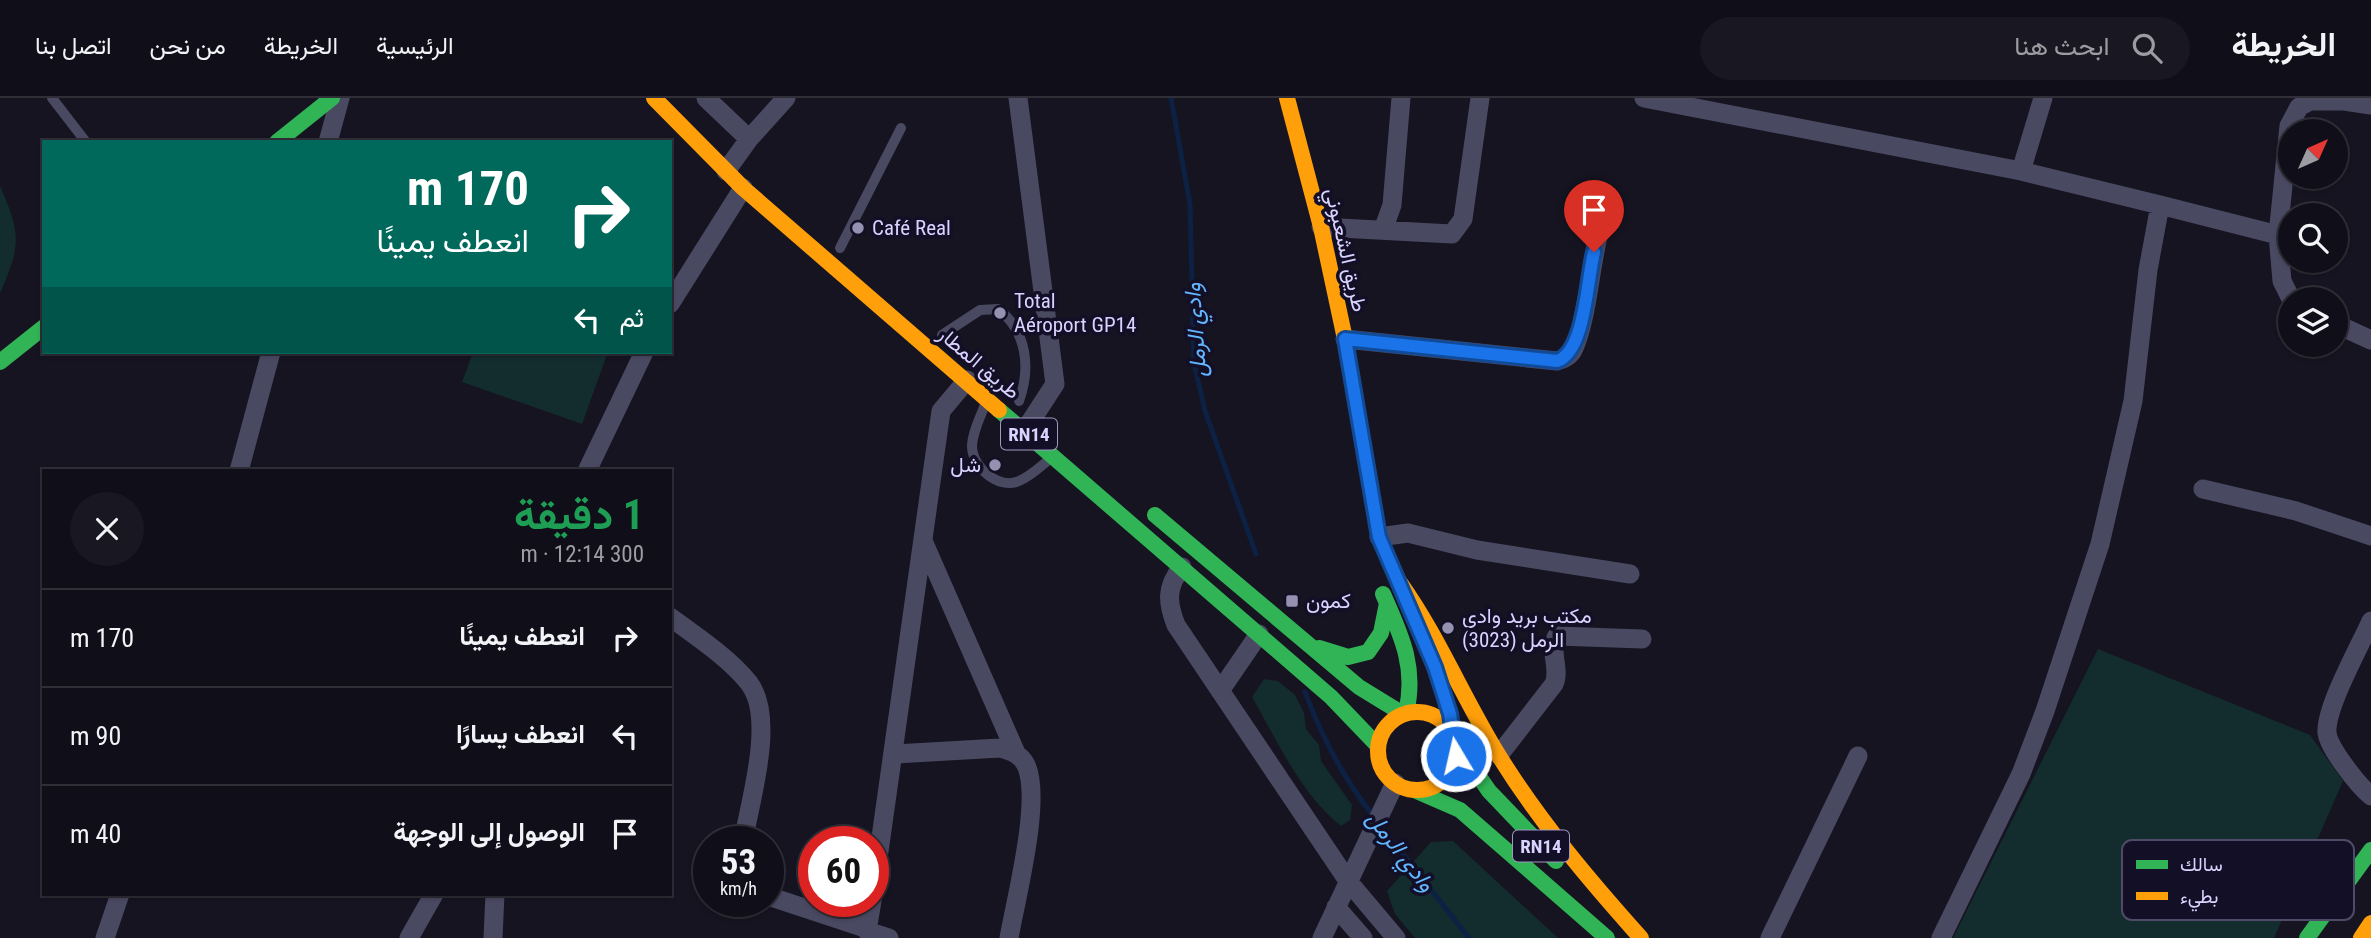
<!DOCTYPE html>
<html lang="ar">
<head>
<meta charset="utf-8">
<style>
	body { margin:0; font-family:"Roboto Condensed",Vazirmatn,sans-serif; background:#191822; color:#f1f3f6; direction:rtl; height:100vh; display:flex; flex-direction:column; font-size:26px; white-space:nowrap }
	* { box-sizing:border-box; margin:0 }
	p { font-size:23px; color:#9c9ca2 }
	.icon { flex:none; width:38px; height:38px; fill:none; stroke:currentColor; stroke-width:2; stroke-linecap:round; stroke-linejoin:round }
	.map { position:relative; flex:1; overflow:hidden; direction:ltr }
	.side { position:absolute; left:42px; top:371px; width:630px; height:427px; display:flex; flex-direction:column; background:#100f19; border-radius:0px; box-shadow:0 2px 5px #0004,0 0 0 2px #302f38; direction:rtl }
	.side>* { flex:none }
	.hud { position:absolute; left:42px; top:42px; width:630px; height:214px; border-radius:0px; box-shadow:0 2px 5px #0004,0 0 0 2px #302f38; direction:rtl; background:#00695c; color:#fff; overflow:hidden }
	.needle { width:46px; rotate:45deg }
	.tools { position:absolute; left:2278px; top:21px; display:grid; gap:14px }
	.tools a { display:grid; place-items:center; width:70px; height:70px; border-radius:50%; background:#100f19; box-shadow:0 2px 5px #0004,0 0 0 2px #302f38; font-size:35px }
	.speed { position:absolute; left:693px; top:728px; display:flex; gap:14px; font-size:35px; font-weight:700; text-align:center }
	.speed>* { display:grid; place-content:center; width:91px; height:91px; border-radius:50%; background:#100f19; box-shadow:0 2px 5px #0004,0 0 0 2px #302f38; line-height:1 }
	.speed small { font-size:18px; font-weight:400 }
	.speed .limit { border:10px solid #d22; background:#fff; color:#111 }
	.pin { position:absolute; display:grid; place-items:center; width:60px; height:60px; color:#fff; margin:-72px -30px; border-radius:50% 50% 50% 0; rotate:-45deg; box-shadow:0 0 7px #0007 }
	.pin .icon { rotate:45deg }
	.me { position:absolute; width:77px; margin:-38px; rotate:351deg; stroke-linejoin:round; filter:drop-shadow(0 0 5px #0008) }
	.turn { display:flex; align-items:center; gap:24px; height:147px; padding:0 28px; font-size:32px }
	.turn .icon { width:91px; height:91px; stroke-width:2.5 }
	.turn b { display:block; font-size:49px; line-height:60px }
	.then { display:flex; align-items:center; height:66px; padding:0 28px; background:#0003; gap:14px; font-size:26px }
	.round { display:grid; place-items:center; flex:none; width:74px; height:74px; border-radius:37px; background:#191822 }
	.head { display:flex; align-items:center; justify-content:space-between; height:119px; padding:0 28px }
	h1 { font-size:42px; font-weight:700; line-height:52px; color:#1e9e55 }
	ul { padding:0; list-style:none }
	li { display:flex; align-items:center; gap:21px; height:98px; padding:0 28px; border-top:2px solid #302f38 }
	li div { flex:1 }
	li b { display:block; font-size:26px }
	li em { font-style:normal }
	header { display:flex; align-items:center; gap:42px; box-sizing:border-box; height:98px; padding:0 35px; background:#100f19; border-bottom:2px solid #302f38 }
	header strong { font-size:33px }
	nav { display:flex; gap:38px; margin-inline-start:auto; font-size:24px }
	.search { width:490px; height:63px; background:#191822; display:flex; align-items:center; gap:18px; box-sizing:border-box; padding:0 24px; border-radius:38px; color:#9c9ca2; font-size:26px }
	.map>svg:first-child { display:block }
</style>
</head>
<body>
<header>
<strong>الخريطة</strong>
<div class="search"><svg class="icon" aria-label="search" viewBox="0 0 24 24"><circle cx="10" cy="10" r="6"/><path d="M15 15l6 6"/></svg>ابحث هنا</div>
<nav><a>الرئيسية</a><a>الخريطة</a><a>من نحن</a><a>اتصل بنا</a></nav>
</header>
<div class="map">
<svg width="2371" height="840" viewBox="0 0 2371 840">
	<rect width="100%" height="100%" fill="#161421"/>
	<path fill="#132c2d" d="M0,88C21,135 21,148 0,195Z
		M473,254H608L582,326L462,284Z
		M2098,551L2310,637L2343,683L2274,840H1953Z
		M1264,581L1278,583L1295,597L1304,615L1306,631L1319,647L1321,663L1352,707L1350,722L1341,728C1300,695 1278,644 1252,599Z
		M1453,743L1558,840H1415L1395,816L1387,793L1431,744Z"/>
	<g fill="none" stroke-linecap="round" stroke-linejoin="round">
		<path stroke="#0d2144" stroke-width="5" d="M1171,0L1190,106L1194,265L1205,313L1256,456
			M1305,594C1322,640 1344,681 1374,719
			M1380,727L1469,840"/>
		<path stroke="#4a4962" stroke-width="10" d="M52,0L86,44
			M840,150L901,30
			M942,237L980,212L998,211C1027,233 1031,270 1019,303
			M985,307C980,319 972,336 972,349C973,370 999,392 1019,383C1031,378 1041,368 1051,360"/>
		<path stroke="#4a4962" stroke-width="19" d="M706,0L749,41L726,73
			M1018,0L1055,286L1025,332
			M1644,0L2021,73L2160,107L2148,172L2133,303L2100,446L2045,613L2021,676L1941,840
			M2345,0L2344,3L2371,7
			M749,41L786,0
			M328,44L340,0
			M2021,73L2043,0
			M2160,107L2278,137L2282,183L2291,201
			M1321,129L1452,136L1463,121L1480,0
			M1383,132L1392,107L1401,0
			M2278,137L2289,28L2299,9L2310,3H2344
			M670,206L743,90
			M2336,226L2371,242
			M1345,241L1557,263C1565,261 1571,258 1574,250C1587,221 1590,171 1598,139
			M239,373L271,254
			M587,373L644,254
			M2203,391L2296,413L2371,438
			M1379,439L1408,435L1477,452L1630,476
			M924,445L1016,655
			M1182,469C1166,489 1167,504 1176,527L1348,783L1396,840
			M670,519C696,538 729,560 749,585C776,620 750,703 743,744
			M2371,523C2360,548 2325,610 2327,635C2329,651 2359,688 2371,698
			M1220,593L1259,536
			M895,656L1000,650C1010,653 1021,656 1026,667C1042,701 1016,800 1009,840
			M1499,657L1554,586C1561,570 1548,552 1557,538L1642,541
			M873,796L941,313L967,282
			M768,798L868,831
			M872,803L867,833L889,840
			M1336,809L1363,840
			M105,840L120,796
			M409,840L434,796
			M493,840L495,796
			M1322,840L1395,685
			M1770,840L1858,658"/>
		<path stroke="#30b455" stroke-width="16" d="M277,44L332,0
			M0,264L44,229
			M999,312L1331,599L1378,648
			M1155,417L1359,589L1403,616
			M1383,496C1401,537 1417,569 1406,615
			M1426,546L1443,593L1454,639
			M1319,550L1348,559L1368,554L1381,535L1387,505
			M1456,645L1489,693L1556,763
			M1414,692L1460,712L1607,840
			M2307,840L2371,752"/>
		<path stroke="#ff9f0a" stroke-width="16" d="M654,0L743,90L999,312
			M1287,0L1321,129L1345,241L1379,439L1409,506
			M1401,486C1439,540 1464,602 1499,658C1540,724 1590,783 1641,840
			M1378 653a39 39 0 1 1 78 0a39 39 0 1 1-78 0Z
			M2361,840L2371,825"/>
	</g>
	<g fill="none" stroke-linecap="round" stroke-linejoin="round">
		<g stroke="#114b97" stroke-width="18">
			<path id="route" d="M1456,658L1450,616L1435,569L1379,439L1345,241L1557,263C1585,254 1587,182 1594,154"/>
		</g>
		<use href="#route" stroke="#1a73e8" stroke-width="12"/>
	</g>
	<g fill="#9591b1" stroke="#130f26" stroke-width="2.5">
		<circle cx="858" cy="130" r="7"/>
		<circle cx="1000" cy="215" r="7"/>
		<circle cx="995" cy="367" r="7"/>
		<rect x="1285" y="496" width="14" height="14" rx="3.5"/>
		<circle cx="1448" cy="530" r="7"/>
	</g>
	<g text-anchor="middle" stroke-width="7" stroke-linejoin="round" paint-order="stroke">
		<g fill="#130f26" stroke="#9e99be" stroke-width="2">
			<rect x="1001" y="320.5" width="56" height="31" rx="5"/>
			<rect x="1513" y="732.5" width="56" height="31" rx="5"/>
		</g>
		<g font-size="19" font-weight="bold" fill="#d9d4ff">
			<text x="1029" y="343">RN14</text>
			<text x="1541" y="755">RN14</text>
		</g>
		<g font-size="21" fill="#d9d4ff" stroke="#130f26" text-anchor="start">
			<text x="872" y="137">Café Real</text>
			<text x="1014" y="210">Total<tspan x="1014" dy="24">Aéroport GP14</tspan></text>
			<text x="981" y="374" text-anchor="end">شل</text>
			<text x="1306" y="510">كمون</text>
			<text x="1462" y="525">مكتب بريد وادي<tspan x="1462" dy="24">الرمل (3023)</tspan></text>
		</g>
		<g font-size="21" fill="#d9d4ff" stroke="#130f26">
			<text transform="translate(1346 152) rotate(77)" y="7">طريق الشعبوني</text>
			<text transform="translate(979 265) rotate(40)" y="7">طريق المطار</text>
		</g>
		<g font-size="23" font-style="italic" fill="#62b6ff" stroke="#130f26">
			<text transform="translate(1195 232) rotate(-94)" y="8">وادي الرمل</text>
			<text transform="translate(1401 753) rotate(52)" y="8">وادي الرمل</text>
		</g>
	</g>
	<rect x="2122" y="742" width="232" height="80" rx="10" fill="#130f26" stroke="#4e4a67" stroke-width="2"/>
	<rect x="2136" y="762" width="32" height="9" fill="#30b455"/>
	<rect x="2136" y="794" width="32" height="8" fill="#ff9f0a"/>
	<g font-size="19" fill="#d9d4ff">
		<text x="2180" y="773">سالك</text>
		<text x="2180" y="805">بطيء</text>
	</g>
</svg>
<div class="tools">
<a><svg class="needle" viewBox="-14 -14 28 28"><path d="M0-13l5 13h-10z" fill="#e53935"/><path d="M0 13l5-13h-10z" fill="#9c9ca2"/></svg></a>
<a><svg class="icon" aria-label="search" viewBox="0 0 24 24"><circle cx="10" cy="10" r="6"/><path d="M15 15l6 6"/></svg></a>
<a><svg class="icon" aria-label="layers" viewBox="0 0 24 24"><path d="M12 4l9 5-9 5-9-5zM3 14l9 5 9-5"/></svg></a>
</div>
<div class="speed"><div>53<small>km/h</small></div><div class="limit">60</div></div>
<div class="pin" style="left:1594px;top:154px;background:#d93025"><svg class="icon" aria-label="arrive" viewBox="0 0 24 24"><path d="M6 21V4h12l-3 4 3 4H6"/></svg></div>
<svg class="me" style="left:1456px;top:658px" viewBox="-20 -20 40 40"><circle r="17" fill="#1a73e8" stroke="#fff" stroke-width="3"/><path d="M0-11L8 9 0 5-8 9z" fill="#fff"/></svg>
<div class="hud">
<div class="turn"><svg class="icon" aria-label="right" viewBox="0 0 24 24"><path d="M7 20v-9h11M14 6l5 5-5 5"/></svg><div><b>170 m</b>انعطف يمينًا</div></div>
<div class="then">ثم<svg class="icon" aria-label="left" viewBox="0 0 24 24"><path d="M17 20v-9H6M10 6l-5 5 5 5"/></svg></div>
</div>
<section class="side">
<div class="head"><div><h1>1 دقيقة</h1><p>300 m · 12:14</p></div><a class="round"><svg class="icon" aria-label="close" viewBox="0 0 24 24"><path d="M6 6l12 12M18 6L6 18"/></svg></a></div>
<ul>
<li><svg class="icon" aria-label="right" viewBox="0 0 24 24"><path d="M7 20v-9h11M14 6l5 5-5 5"/></svg><div><b>انعطف يمينًا</b></div><em>170 m</em></li>
<li><svg class="icon" aria-label="left" viewBox="0 0 24 24"><path d="M17 20v-9H6M10 6l-5 5 5 5"/></svg><div><b>انعطف يسارًا</b></div><em>90 m</em></li>
<li><svg class="icon" aria-label="arrive" viewBox="0 0 24 24"><path d="M6 21V4h12l-3 4 3 4H6"/></svg><div><b>الوصول إلى الوجهة</b></div><em>40 m</em></li>
</ul>
</section>
</div>
</body>
</html>
